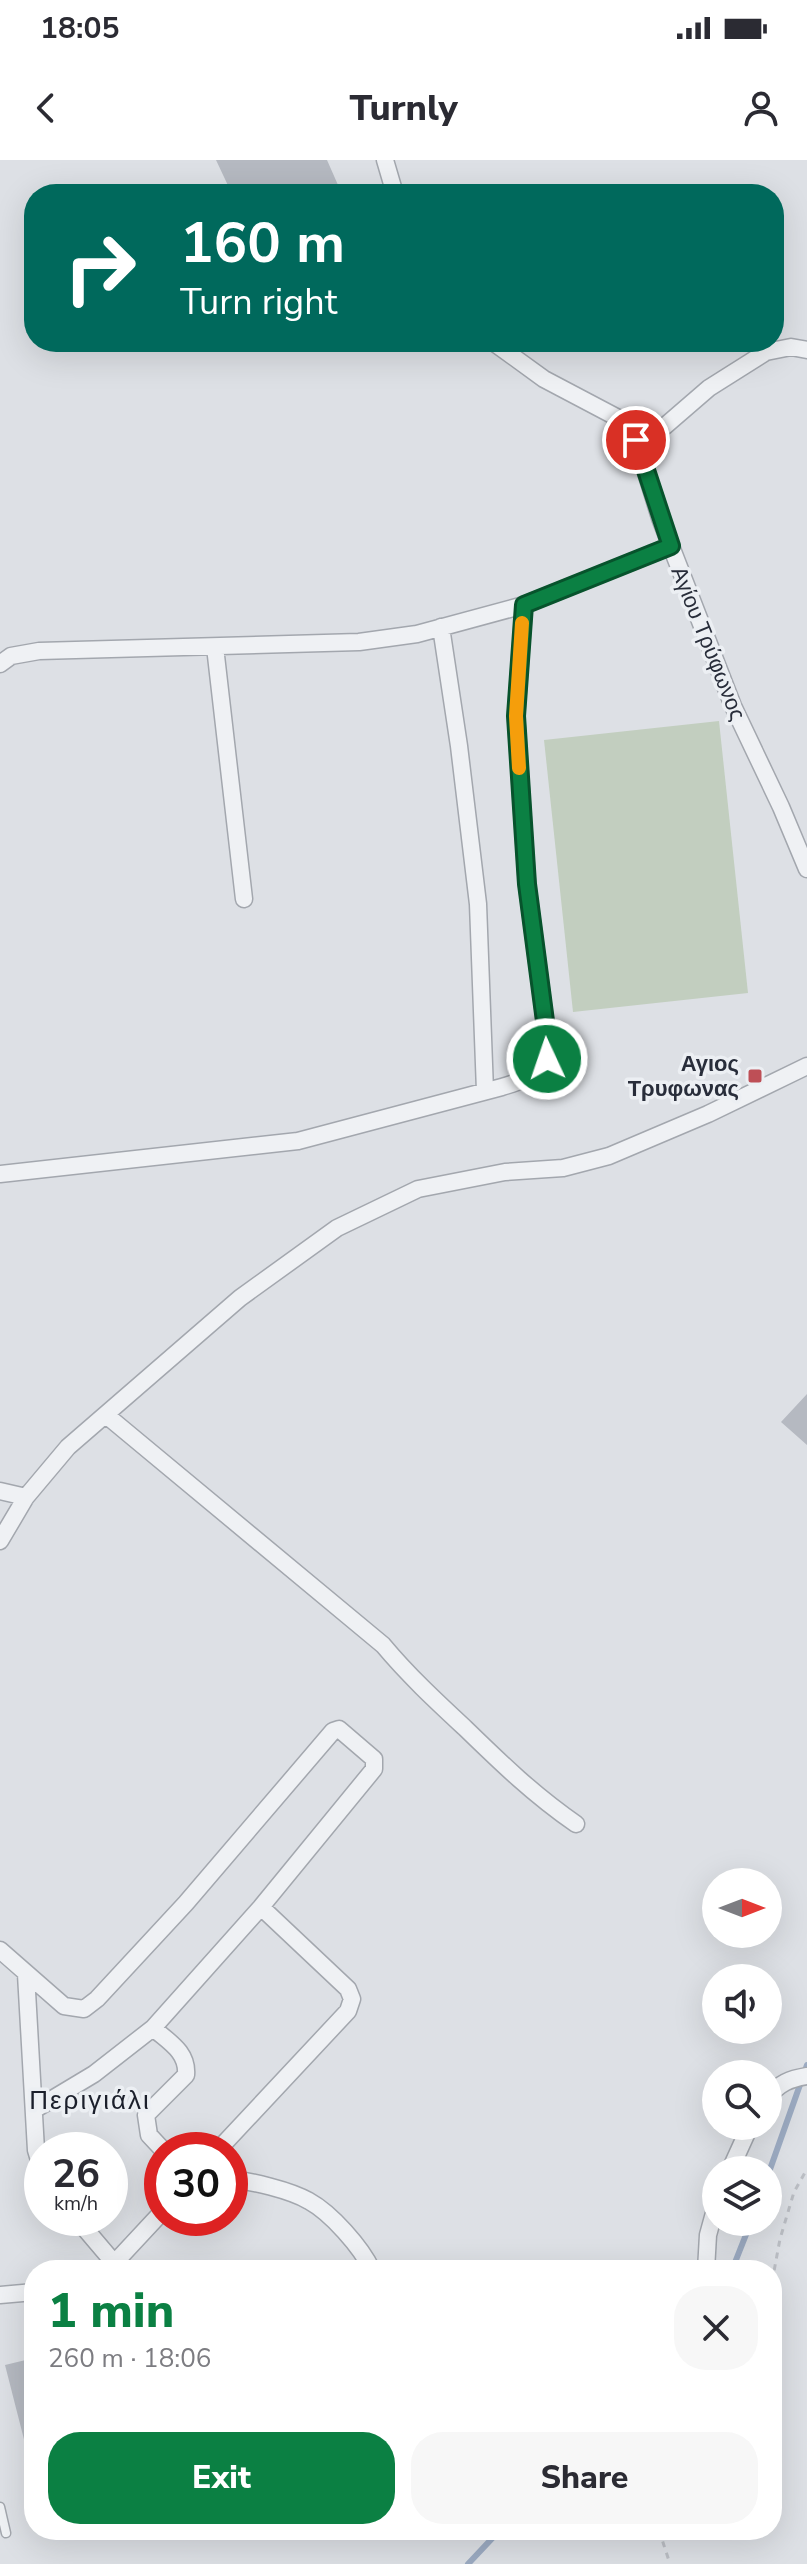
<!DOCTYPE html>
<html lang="en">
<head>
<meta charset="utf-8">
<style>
	body { margin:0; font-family:"Nunito Sans",sans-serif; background:#f7f7f7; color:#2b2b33; height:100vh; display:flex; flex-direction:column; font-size:30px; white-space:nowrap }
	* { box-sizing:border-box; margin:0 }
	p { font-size:26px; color:#7c7c81 }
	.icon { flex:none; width:44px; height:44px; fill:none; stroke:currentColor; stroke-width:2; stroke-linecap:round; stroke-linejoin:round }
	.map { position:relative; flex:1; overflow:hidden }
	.details { position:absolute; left:24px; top:2100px; width:758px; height:280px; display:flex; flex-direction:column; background:#fff; border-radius:32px; box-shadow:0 8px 32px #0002 }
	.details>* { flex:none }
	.top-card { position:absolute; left:24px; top:24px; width:760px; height:168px; border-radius:32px; box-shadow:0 8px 32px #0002; background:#00695c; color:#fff; overflow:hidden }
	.needle { width:52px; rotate:90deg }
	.controls { position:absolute; left:702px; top:1708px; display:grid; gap:16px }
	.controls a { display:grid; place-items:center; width:80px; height:80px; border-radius:50%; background:#fff; box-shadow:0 8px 32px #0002; font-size:40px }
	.speed { position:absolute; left:24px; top:1972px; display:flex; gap:16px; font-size:40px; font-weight:700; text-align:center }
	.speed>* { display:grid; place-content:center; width:104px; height:104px; border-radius:50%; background:#fff; box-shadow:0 8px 32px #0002; line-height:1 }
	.speed small { font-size:20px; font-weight:400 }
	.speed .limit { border:12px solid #d22; background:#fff; color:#111 }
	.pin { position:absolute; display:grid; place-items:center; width:68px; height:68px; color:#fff; margin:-34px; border:4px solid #fff; border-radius:50%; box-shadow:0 2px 8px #0007 }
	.me { position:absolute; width:88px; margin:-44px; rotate:357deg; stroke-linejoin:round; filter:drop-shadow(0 0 6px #0008) }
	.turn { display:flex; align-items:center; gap:28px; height:168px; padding:0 24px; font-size:36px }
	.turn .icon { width:104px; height:104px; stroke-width:2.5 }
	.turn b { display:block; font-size:56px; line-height:68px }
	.round { display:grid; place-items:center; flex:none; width:84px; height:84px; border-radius:32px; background:#f7f7f7 }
	.head { display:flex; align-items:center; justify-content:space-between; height:136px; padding:0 24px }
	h1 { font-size:48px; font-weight:800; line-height:60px; color:#0b8043 }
	.action { display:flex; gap:16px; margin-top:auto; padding:16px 24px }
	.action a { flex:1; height:92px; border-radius:32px; background:#0b8043; color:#fff; font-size:32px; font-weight:800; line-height:92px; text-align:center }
	.action a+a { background:#f7f7f7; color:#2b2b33 }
	.status { display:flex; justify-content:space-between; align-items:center; height:56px; padding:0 40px; background:#fff; direction:ltr }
	.status svg { height:22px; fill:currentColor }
	header { display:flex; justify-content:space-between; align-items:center; height:104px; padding:0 24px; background:#fff; font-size:36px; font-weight:800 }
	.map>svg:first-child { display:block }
</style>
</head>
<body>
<div class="status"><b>18:05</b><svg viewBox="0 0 49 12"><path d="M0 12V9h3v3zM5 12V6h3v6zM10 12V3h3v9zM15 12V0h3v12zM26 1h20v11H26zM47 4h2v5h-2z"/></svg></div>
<header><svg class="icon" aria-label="back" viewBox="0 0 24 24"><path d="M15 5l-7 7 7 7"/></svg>Turnly<svg class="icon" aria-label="person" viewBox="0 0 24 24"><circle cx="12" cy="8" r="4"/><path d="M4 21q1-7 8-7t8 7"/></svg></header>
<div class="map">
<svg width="807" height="2404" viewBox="0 0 807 2404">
	<rect width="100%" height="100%" fill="#dde0e5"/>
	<path fill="#c2cebf" d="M719,561L748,833L573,852L544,580Z"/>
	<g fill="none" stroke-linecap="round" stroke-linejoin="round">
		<path stroke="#9cabc2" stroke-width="6" d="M768,2015L807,1905
			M732,2110L751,2062
			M468,2404L500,2370"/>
	</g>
	<path fill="#b5b9c1" d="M216,0H327L338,25L318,34H232Z
		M807,1234V1285L781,1262Z
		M34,2198V2298L29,2299L5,2205Z"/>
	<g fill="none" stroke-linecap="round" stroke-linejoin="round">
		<g stroke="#a3a7ae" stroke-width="11">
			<path id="service" d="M0,2347L6,2373"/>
		</g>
		<g stroke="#a3a7ae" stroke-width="19">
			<path id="minor" d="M385,0L395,34
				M493,182L544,219L618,258L636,280L660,358L733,546L781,647L807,709
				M636,280L665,266L709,228L766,192L791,187L807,190
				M441,467L459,586L478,744L485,931
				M215,487L244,739
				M0,504L11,496L39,491L359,482L417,474L524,445L671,386
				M0,1014L298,981L502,927C530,918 545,915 548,884L527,724L516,556L524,445
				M106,1255L383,1485C408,1515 436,1541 465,1568C502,1604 534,1635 576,1664
				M0,1331L26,1337
				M0,1381L26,1337L68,1287L240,1138L337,1068L418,1029L505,1012L563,1008L609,996L708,954L807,906
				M0,1790L64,1846L84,1849L97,1839L186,1743L333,1571L339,1569L374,1599V1609L261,1747L153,1868L94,1914L34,1950
				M26,1814L36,1990L42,2010
				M153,1868C169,1882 188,1892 186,1915L146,1955L149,1975L163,1990
				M768,1937C780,1923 789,1919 807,1916
				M218,1990L348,1851L352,1839L348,1829L261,1747
				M730,2010L750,1966
				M230,2019C251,2021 290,2030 309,2041C331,2053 361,2087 372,2110
				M76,2058L115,2104
				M108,2110L162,2052
				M706,2110L708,2075L716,2046
				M0,2135L34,2132"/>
		</g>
		<path stroke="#bbbec4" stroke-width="3" stroke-dasharray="6 6" stroke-linecap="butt" d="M772,2122L780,2079L794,2032L807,2009
			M659,2370L670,2404"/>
		<use href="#service" stroke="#eff1f4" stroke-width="8"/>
		<use href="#minor" stroke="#eff1f4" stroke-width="16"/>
	</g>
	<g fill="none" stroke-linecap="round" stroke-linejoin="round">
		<g stroke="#07532c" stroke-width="20">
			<path id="route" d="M547,899L548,884L527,724L516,556L524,445L671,386L636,280"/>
		</g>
		<use href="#route" stroke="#0b8043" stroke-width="14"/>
		<path stroke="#f59e0b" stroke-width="14" d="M519,608L516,556L522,463"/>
	</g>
	<rect fill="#be4f56" stroke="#eceff3" stroke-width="3" x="747" y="908" width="16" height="16" rx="4"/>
	<g text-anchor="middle" stroke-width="7" stroke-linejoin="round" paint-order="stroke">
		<g font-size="22" fill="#282d3a" stroke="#eceff3">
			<text transform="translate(709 483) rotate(68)" y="8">Αγίου Τρύφωνος</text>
		</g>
		<g font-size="22" font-weight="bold" fill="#282d3a" stroke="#eceff3" text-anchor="end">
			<text x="739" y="911">Αγιος<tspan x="739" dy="25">Τρυφωνας</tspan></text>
		</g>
		<g font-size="26" letter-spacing="2" fill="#1b1f2b" stroke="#eceff3">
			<text x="90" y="1949">Περιγιάλι</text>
		</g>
	</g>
</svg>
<div class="controls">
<a><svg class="needle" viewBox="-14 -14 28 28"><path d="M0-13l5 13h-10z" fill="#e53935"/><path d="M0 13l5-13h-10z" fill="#7c7c81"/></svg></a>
<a><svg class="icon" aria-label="sound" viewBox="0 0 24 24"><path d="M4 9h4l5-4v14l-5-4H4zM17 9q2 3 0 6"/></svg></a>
<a><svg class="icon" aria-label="search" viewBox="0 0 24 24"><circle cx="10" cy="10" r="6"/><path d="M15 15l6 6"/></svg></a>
<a><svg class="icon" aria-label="layers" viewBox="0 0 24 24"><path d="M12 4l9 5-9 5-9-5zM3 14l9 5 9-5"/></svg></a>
</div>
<div class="speed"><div>26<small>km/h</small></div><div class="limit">30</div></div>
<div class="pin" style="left:636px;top:280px;background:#d93025"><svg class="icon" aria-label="arrive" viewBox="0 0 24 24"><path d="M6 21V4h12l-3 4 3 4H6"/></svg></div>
<svg class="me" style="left:547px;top:899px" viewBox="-20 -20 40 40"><circle r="17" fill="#0b8043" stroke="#fff" stroke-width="3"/><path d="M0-11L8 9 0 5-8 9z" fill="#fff"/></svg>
<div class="top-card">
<div class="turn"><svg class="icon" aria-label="right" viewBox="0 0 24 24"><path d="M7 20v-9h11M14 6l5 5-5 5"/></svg><div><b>160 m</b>Turn right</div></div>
</div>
<section class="details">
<div class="head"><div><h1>1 min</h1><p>260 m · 18:06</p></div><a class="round"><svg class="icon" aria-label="close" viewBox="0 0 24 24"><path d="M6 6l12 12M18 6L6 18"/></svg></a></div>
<div class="action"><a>Exit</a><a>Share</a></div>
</section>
</div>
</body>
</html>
